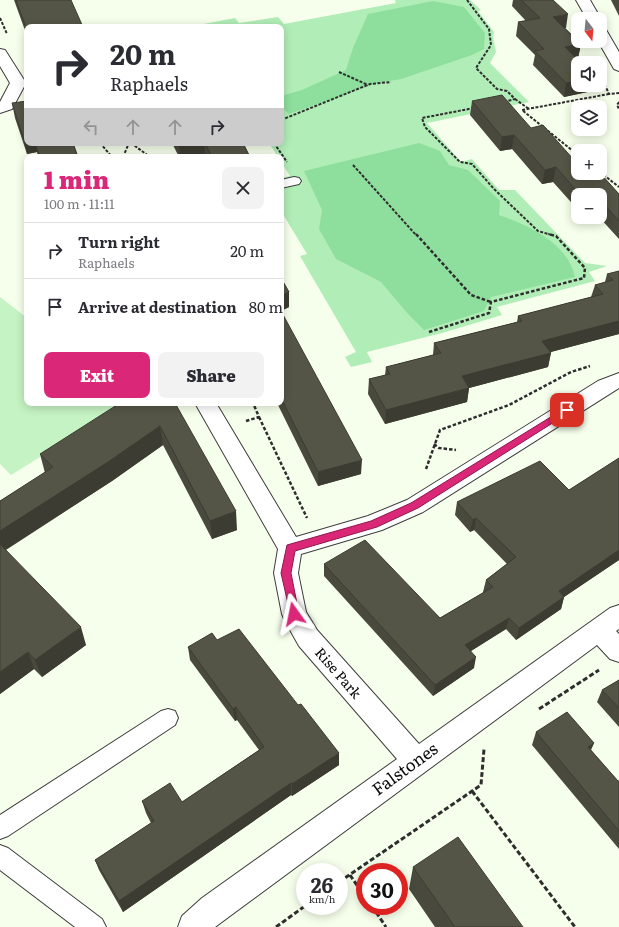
<!DOCTYPE html>
<html lang="en">
<head>
<meta charset="utf-8">
<style>
	body { margin:0; font-family:Literata,serif; background:#f2f2f3; color:#2b2b33; height:100vh; display:flex; flex-direction:column; font-size:15px; white-space:nowrap }
	* { box-sizing:border-box; margin:0 }
	p { font-size:13px; color:#7c7c81 }
	.icon { flex:none; width:22px; height:22px; fill:none; stroke:currentColor; stroke-width:2; stroke-linecap:round; stroke-linejoin:round }
	.map { position:relative; flex:1; overflow:hidden }
	.sheet { position:absolute; left:24px; top:154px; width:260px; height:252px; display:flex; flex-direction:column; background:#fff; border-radius:8px; box-shadow:0 2px 10px #0003 }
	.sheet>* { flex:none }
	.guide { position:absolute; left:24px; top:24px; width:260px; height:122px; border-radius:8px; box-shadow:0 2px 10px #0003; background:#fff; color:#2b2b33; overflow:hidden }
	.needle { width:26px; rotate:164deg }
	.fabs { position:absolute; left:571px; top:12px; display:grid; gap:8px }
	.fabs a { display:grid; place-items:center; width:36px; height:36px; border-radius:8px; background:#fff; box-shadow:0 2px 10px #0003; font-size:20px }
	.speed { position:absolute; left:296px; top:863px; display:flex; gap:8px; font-size:20px; font-weight:700; text-align:center }
	.speed>* { display:grid; place-content:center; width:52px; height:52px; border-radius:50%; background:#fff; box-shadow:0 2px 10px #0003; line-height:1 }
	.speed small { font-size:10px; font-weight:400 }
	.speed .limit { border:6px solid #d22; background:#fff; color:#111 }
	.pin { position:absolute; display:grid; place-items:center; width:34px; height:34px; color:#fff; margin:-17px; border-radius:8px; box-shadow:0 2px 6px #0006 }
	.me { position:absolute; width:44px; margin:-22px; rotate:348deg; stroke-linejoin:round; filter:drop-shadow(0 0 3px #0008) }
	.turn { display:flex; align-items:center; gap:14px; height:84px; padding:0 20px; font-size:18px }
	.turn .icon { width:52px; height:52px; stroke-width:2.5 }
	.turn b { display:block; font-size:28px; line-height:34px }
	.lanes { display:flex; align-items:center; height:38px; padding:0 20px; background:#0003; justify-content:center; gap:20px; direction:ltr }
	.lanes .off { opacity:.35 }
	.round { display:grid; place-items:center; flex:none; width:42px; height:42px; border-radius:8px; background:#f2f2f3 }
	.summary { display:flex; align-items:center; justify-content:space-between; height:68px; padding:0 20px }
	h1 { font-size:24px; font-weight:800; line-height:30px; color:#db2777 }
	.button { display:flex; gap:8px; margin-top:auto; padding:8px 20px }
	.button a { flex:1; height:46px; border-radius:8px; background:#db2777; color:#fff; font-size:16px; font-weight:800; line-height:46px; text-align:center }
	.button a+a { background:#f2f2f3; color:#2b2b33 }
	ul { padding:0; list-style:none }
	li { display:flex; align-items:center; gap:12px; height:56px; padding:0 20px; border-top:1px solid #e1e1e2 }
	li div { flex:1 }
	li b { display:block; font-size:15px }
	li em { font-style:normal }
	.map>svg:first-child { display:block }
</style>
</head>
<body>
<div class="map">
<svg width="619" height="927" viewBox="0 0 619 927">
	<rect width="100%" height="100%" fill="#f6ffeb"/>
	<path fill="#b1edb7" d="M395,0H470L481,10L478,11L494,32L493,37L496,52L490,63L529,102L427,123L461,162L472,159L499,190H515L585,263L607,266L589,272L595,281L497,307L502,315L442,333L367,352L372,362L351,367L345,357L356,352L300,256L307,254L281,211V178L290,176L281,162V157H278L269,143H281V27H188L235,18L239,23L278,17L284,24L396,3Z"/>
	<path fill="#8edf9d" d="M433,1L464,7L485,33L484,49L472,55L401,79L378,83L289,114L281,107V96L302,90L346,70L353,48L368,14Z
		M419,143L440,151L449,165L468,170L500,201L499,215C528,225 568,243 575,277L491,297L484,311L424,330L408,314L381,282L336,259L319,229L322,210L304,171Z"/>
	<path fill="#c5f3c3" d="M0,297L27,318V403H127L11,475L0,464Z"/>
	<g fill="none" stroke-linecap="round" stroke-linejoin="round">
		<g stroke="#3f3f3f" stroke-width="2">
			<path id="lane" d="M294,177L299,178L301,181L299,184L281,188V180Z
				M168,709L175,711L178,718L175,725L8,836L0,839V815L161,711Z
				M0,845L8,848L102,919L106,927H75L0,870Z"/>
		</g>
		<g stroke="#3f3f3f" stroke-width="2">
			<path id="street" d="M576,0H590L601,19L600,21V19H587Z
				M600,27L605,28L619,52V71L614,69L598,41H600Z
				M0,49L5,50L26,83L12,109L0,113V102L10,83L0,66Z
				M619,373V388L423,512L382,530L301,554L298,573L306,612L317,630L419,744L610,608L619,605V629L616,631L619,634V662L610,659L597,645L215,927H178L182,916L202,898L397,759L299,646L285,621L282,614L274,573L278,549L195,403H216L296,537L368,516L407,500L598,381Z"/>
		</g>
		<path stroke="#2e2e2e" stroke-width="2" stroke-dasharray="3 1.5" stroke-linecap="butt" d="M467,0L489,29L491,45L476,68L497,89L507,91L515,99L504,102
			M0,18L7,34
			M339,72L368,85
			M603,80L609,94L619,93
			M515,99L529,109
			M619,102L617,105L619,109
			M474,108L422,118L425,127L460,162L472,164L494,189L538,231L552,235
			M281,120L370,84L391,82
			M100,143L112,157
			M131,143L150,157
			M274,143L287,162
			M578,155L522,110L609,94
			M123,157L129,143
			M353,165L416,235
			M600,172L619,187"/>
		<path stroke="#2e2e2e" stroke-width="2.5" stroke-dasharray="3.5 2" stroke-linecap="butt" d="M416,234L471,295L491,302
			M429,332L489,313L491,302L584,278L585,268L556,236L548,234
			M259,417L307,518
			M246,421L259,417L253,403
			M434,444L439,448L456,450
			M426,469L440,430L509,405L571,372L590,366"/>
		<path stroke="#2e2e2e" stroke-width="3" stroke-dasharray="5 2.5" stroke-linecap="butt" d="M539,709L599,670
			M472,791L575,927
			M350,875L365,897
			M339,882L481,785L484,749
			M372,906L386,927
			M276,927L305,906"/>
		<use href="#lane" fill="#fff" fill-rule="evenodd"/>
		<use href="#street" fill="#fff" fill-rule="evenodd"/>
	</g>
	<path fill="#49493d" d="M14,0H71L27,27V36Z
		M513,0H553L566,28H565L581,44L578,58H576L592,91L564,97L533,65L535,55L516,36L518,22L526,21L512,6Z
		M611,0H619V16Z
		M472,101L531,128L619,194V239L599,217H600V195H578V210L553,182L542,184L512,149L500,151L470,115Z
		M12,103L27,143H73L78,157H38L37,152L27,154L15,118Z
		M172,143H243L250,157H206L205,155L193,157H179Z
		M619,271V334L551,352L548,367L469,388L467,402L385,424L368,394L369,379L385,375L386,367L433,355L434,343L517,322L518,316L591,297L595,285L605,282L607,274Z
		M281,278L289,292V307L281,311L361,474L318,486L277,403H281Z
		M175,403L237,530L212,539L163,445L112,481L6,550L86,645L42,677L34,669L0,694V501L45,473L40,454Z
		M619,458V560L564,597L561,609L516,640L506,629L471,651L474,668L433,696L324,576V564L440,618L484,592H483L486,580L507,564L474,530L470,532L455,515L457,502L569,490Z
		M217,640L339,765L292,796L291,795L123,912L99,870L95,860L151,823L146,813L142,801L182,802L259,750L237,720L235,721L190,660L188,647Z
		M619,680V727L597,702L602,690Z
		M536,732L594,743L591,750L618,781H619V849L532,745Z
		M413,867L523,927H435L409,889Z"/>
	<path fill="#3c3c32" d="M568,14L566,28L551,31L553,17Z
		M581,44L578,58L562,61L565,47Z
		M578,81V85H594L592,91L564,97L566,83Z
		M514,135L512,149L500,151L502,137Z
		M27,139V143H35L37,152L27,154L24,140Z
		M190,143H204L205,155L193,157H180L179,145Z
		M556,167L553,182L542,184L545,170Z
		M600,202H602L600,210Z
		M586,217H594L585,219Z
		M289,292V307L281,311V296Z
		M619,313V334L539,355L542,341Z
		M551,353L548,367L469,388L467,402L385,424L386,410L462,376Z
		M160,426L163,445L112,481L0,553V531Z
		M362,460L361,474L318,486V472Z
		M236,511L237,530L212,539L210,521Z
		M476,518L474,530L470,532L473,520Z
		M619,550V560L564,597L561,609L516,640L519,628L559,591Z
		M509,618L506,629L463,656L465,645Z
		M81,627L86,645L42,677L35,660Z
		M28,652L34,669L0,694V672Z
		M476,657L474,668L433,696L435,685Z
		M236,707L237,720L235,721L233,709Z
		M594,743L588,755V747Z
		M339,753V765L292,796V784Z
		M291,783V795L123,912L119,901Z"/>
	<path fill="#555547" stroke="#3c3c32" d="M16,0H71L83,27H27V30Z
		M521,0H553L568,14L553,17L581,44L565,47L581,63H578V81L566,83L535,51L544,49L518,22L540,18Z
		M502,95L531,128L543,125L574,160L578,159V173H600L619,194V221L602,202H600V195H580L556,167L545,170L514,135L502,137L472,101Z
		M27,101V139L24,140L12,103Z
		M35,143H73L78,157H40Z
		M177,143H190L179,145Z
		M205,143H243L250,157H212Z
		M619,271V321L542,341L551,353L462,376L469,388L386,410L369,379L390,374L386,367L441,353L434,343L522,321L518,316L603,294L595,285L613,280L607,274Z
		M281,278L289,292L281,296Z
		M281,311L362,460L318,472L281,398Z
		M120,403H175L236,511L210,521L160,426L108,462L0,531V501L53,467L40,454Z
		M619,458V550L559,591L564,597L519,628L509,618L465,645L476,657L435,685L324,564L365,540L440,618L493,587L486,580L516,557L476,518L473,520L457,502L540,461L569,490Z
		M0,544L81,627L35,660L28,652L0,672Z
		M239,629L298,705L301,704L339,753L292,784L291,783L119,901L95,860L154,821L142,801L170,783L182,802L264,747L236,707L233,709L188,647L212,633L217,640Z
		M619,680V708L602,690Z
		M567,712L594,743L588,747L618,781H619V831L536,732Z
		M458,837L523,927H455L413,867Z"/>
	<path fill="#db2777" stroke="#8e194d" d="M567,407L571,410L570,412L418,508L377,527L295,551L291,573L299,614L298,617L294,618L291,617L281,573L287,545L371,521L411,503Z"/>
	<g text-anchor="middle" stroke-width="4" stroke-linejoin="round" paint-order="stroke">
		<g font-size="14" fill="#0c0c0c" stroke="#fff">
			<text transform="translate(338 673) rotate(49)" y="5">Rise Park</text>
		</g>
		<g font-size="17" fill="#0c0c0c" stroke="#fff">
			<text transform="translate(405 769) rotate(-36)" y="6">Falstones</text>
		</g>
	</g>
</svg>
<div class="fabs">
<a><svg class="needle" viewBox="-14 -14 28 28"><path d="M0-13l5 13h-10z" fill="#e53935"/><path d="M0 13l5-13h-10z" fill="#7c7c81"/></svg></a>
<a><svg class="icon" aria-label="sound" viewBox="0 0 24 24"><path d="M4 9h4l5-4v14l-5-4H4zM17 9q2 3 0 6"/></svg></a>
<a><svg class="icon" aria-label="layers" viewBox="0 0 24 24"><path d="M12 4l9 5-9 5-9-5zM3 14l9 5 9-5"/></svg></a>
<a>+</a>
<a>−</a>
</div>
<div class="speed"><div>26<small>km/h</small></div><div class="limit">30</div></div>
<div class="pin" style="left:567px;top:410px;background:#d93025"><svg class="icon" aria-label="arrive" viewBox="0 0 24 24"><path d="M6 21V4h12l-3 4 3 4H6"/></svg></div>
<svg class="me" style="left:294px;top:614px" viewBox="-20 -20 40 40"><path d="M0-17L14 15 0 8-14 15z" fill="#db2777" stroke="#fff" stroke-width="4"/></svg>
<div class="guide">
<div class="turn"><svg class="icon" aria-label="right" viewBox="0 0 24 24"><path d="M7 20v-9h11M14 6l5 5-5 5"/></svg><div><b>20 m</b>Raphaels</div></div>
<div class="lanes"><svg class="icon off" aria-label="left" viewBox="0 0 24 24"><path d="M17 20v-9H6M10 6l-5 5 5 5"/></svg><svg class="icon off" aria-label="ahead" viewBox="0 0 24 24"><path d="M12 20V5M6 11l6-6 6 6"/></svg><svg class="icon off" aria-label="ahead" viewBox="0 0 24 24"><path d="M12 20V5M6 11l6-6 6 6"/></svg><svg class="icon" aria-label="right" viewBox="0 0 24 24"><path d="M7 20v-9h11M14 6l5 5-5 5"/></svg></div>
</div>
<section class="sheet">
<div class="summary"><div><h1>1 min</h1><p>100 m · 11:11</p></div><a class="round"><svg class="icon" aria-label="close" viewBox="0 0 24 24"><path d="M6 6l12 12M18 6L6 18"/></svg></a></div>
<ul>
<li><svg class="icon" aria-label="right" viewBox="0 0 24 24"><path d="M7 20v-9h11M14 6l5 5-5 5"/></svg><div><b>Turn right</b><p>Raphaels</p></div><em>20 m</em></li>
<li><svg class="icon" aria-label="arrive" viewBox="0 0 24 24"><path d="M6 21V4h12l-3 4 3 4H6"/></svg><div><b>Arrive at destination</b></div><em>80 m</em></li>
</ul>
<div class="button"><a>Exit</a><a>Share</a></div>
</section>
</div>
</body>
</html>
